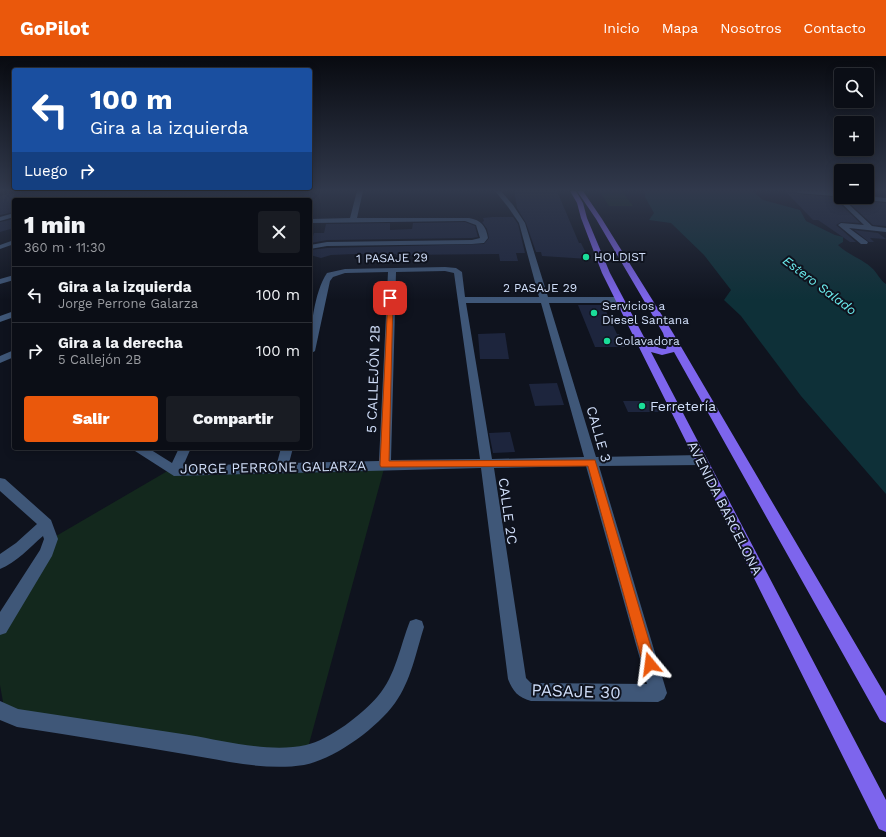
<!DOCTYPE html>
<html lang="es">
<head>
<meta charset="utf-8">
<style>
	body { margin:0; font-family:"Work Sans",sans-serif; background:#191c23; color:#f1f3f6; height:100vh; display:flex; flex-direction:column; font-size:15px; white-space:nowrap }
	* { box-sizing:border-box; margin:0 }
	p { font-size:13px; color:#9a9ca1 }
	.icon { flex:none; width:22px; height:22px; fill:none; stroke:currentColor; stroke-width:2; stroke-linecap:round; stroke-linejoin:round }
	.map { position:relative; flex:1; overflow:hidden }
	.drawer { position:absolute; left:12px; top:142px; width:300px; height:252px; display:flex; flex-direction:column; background:#0b0e16; border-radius:4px; box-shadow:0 2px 10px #0003,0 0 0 1px #2b2e35 }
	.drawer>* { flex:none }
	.hud { position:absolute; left:12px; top:12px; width:300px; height:122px; border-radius:4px; box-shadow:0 2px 10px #0003,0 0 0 1px #2b2e35; background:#1a4fa0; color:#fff; overflow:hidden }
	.buttons { position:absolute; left:834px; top:12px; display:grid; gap:8px }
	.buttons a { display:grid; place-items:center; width:40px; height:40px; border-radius:4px; background:#0b0e16; box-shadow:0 2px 10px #0003,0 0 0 1px #2b2e35; font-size:20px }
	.pin { position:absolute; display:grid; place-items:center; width:34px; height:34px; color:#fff; margin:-17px; border-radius:8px; box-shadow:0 2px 6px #0006 }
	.me { position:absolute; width:44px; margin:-22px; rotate:344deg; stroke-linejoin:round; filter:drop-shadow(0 0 3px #0008) }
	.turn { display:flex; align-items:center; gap:14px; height:84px; padding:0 12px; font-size:18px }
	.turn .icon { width:52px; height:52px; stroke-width:2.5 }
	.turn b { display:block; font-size:28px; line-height:34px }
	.then { display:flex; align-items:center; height:38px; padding:0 12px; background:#0003; gap:8px; font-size:15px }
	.round { display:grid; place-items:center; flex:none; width:42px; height:42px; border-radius:4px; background:#191c23 }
	.headline { display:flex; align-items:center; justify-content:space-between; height:68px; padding:0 12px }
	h1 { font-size:24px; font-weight:800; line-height:30px }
	.primary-button { display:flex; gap:8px; margin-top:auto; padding:8px 12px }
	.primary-button a { flex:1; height:46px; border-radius:4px; background:#ea580c; color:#fff; font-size:16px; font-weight:800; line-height:46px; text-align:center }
	.primary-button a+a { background:#191c23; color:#f1f3f6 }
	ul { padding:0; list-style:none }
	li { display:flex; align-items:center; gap:12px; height:56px; padding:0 12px; border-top:1px solid #2b2e35 }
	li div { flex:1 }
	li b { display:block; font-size:15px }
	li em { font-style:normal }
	header { display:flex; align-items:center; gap:24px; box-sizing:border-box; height:56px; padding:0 20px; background:#ea580c; color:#fff }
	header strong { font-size:19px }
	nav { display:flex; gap:22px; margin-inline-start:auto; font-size:14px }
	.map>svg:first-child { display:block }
</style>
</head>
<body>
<header>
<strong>GoPilot</strong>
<nav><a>Inicio</a><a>Mapa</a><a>Nosotros</a><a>Contacto</a></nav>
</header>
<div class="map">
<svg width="886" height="781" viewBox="0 0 886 781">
	<rect width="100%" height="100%" fill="#0f131e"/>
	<path fill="#13281d" d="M599,135H622L633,150H609Z
		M385,409L306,699L5,657L0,629V571L51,483L171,413Z"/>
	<path fill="#0e3038" d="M645,135H752L763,144L800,154L806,165L835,179L843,181V186L838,189C848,199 863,203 873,213C878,218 880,224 886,228V438L801,340L741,260L724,244L731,234L704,199L671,167L649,164L654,157L645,141Z"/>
	<path fill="#1d253d" d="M514,135H557L579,187H581L589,203L542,200L541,196H536L526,167L517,152Z
		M785,135H794L798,138L833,141L860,167L841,166L836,169L856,186H850L818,164H813Z
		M14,136V156L0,159V140Z
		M843,141H851L855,144L886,147V170L873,169Z
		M493,161H513L518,168L525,197H516L518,205H500L499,198L396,199V198H354L331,199L321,202L310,199V194L327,192L484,188L489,182L487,173L482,166L484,165L483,162Z
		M14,163V172L0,176V166Z
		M465,166L475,170L478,181L472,182L327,184L311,187L314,177H324L326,168L390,167V174L412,173L413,167Z
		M854,174L878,177L886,183L870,182L874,186H869Z
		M578,249H603L617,278H619L625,291H595Z
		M505,277L509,303H480L478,278Z
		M557,327L564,349L535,350L529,328Z
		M623,345H655L660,356H628Z
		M510,376L515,396L493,397L489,377Z"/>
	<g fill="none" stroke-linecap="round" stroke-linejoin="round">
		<path fill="#3f5778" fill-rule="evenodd" d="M357,135H363L357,162H469C481,164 486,170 488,182L484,187L472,188L327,190L310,193V189L327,186L472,184L480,182L476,169L465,165L310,167V163L350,162Z
			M495,135H501L513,149L525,167L548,241H620L624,244L620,247H549L596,401L701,399L705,401L707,404L705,407L701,409L599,410L667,637L664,643L658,646L531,645C518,641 513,636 508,623L481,412L174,420L135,395L133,392H148L172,407L179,392H191L183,410L277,407L281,392H293L289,407L379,405L388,216L345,217L333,221L330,225L315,295L310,298C310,275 314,236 327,217L345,213L445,211L456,212L462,216L465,241H539L519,167L508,151ZM445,215L454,217L480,403L391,404L396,216ZM466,247H541L584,401L492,403ZM586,410L647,628L531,627L526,622L494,412Z
			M795,135H836L841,137V141L872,170L886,172V176L849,172L868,186L867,188H861L838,169L841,167L864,169L834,140L798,137Z
			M867,140L886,142V146L855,143L852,141Z
			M14,157V161L0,165V161Z
			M14,184V188L0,193V189Z
			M14,219V224L0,228V223Z
			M14,255V261L0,266V260Z
			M14,294V301L0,307V300Z
			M0,422L5,423L51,464L58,483L52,500L6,577L0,579V556L40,494L44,483L43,480C30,491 16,507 0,513V498L16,487L37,468L0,435Z
			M416,563L422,565L424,571C416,596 411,625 395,647C377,672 335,703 304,709C266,715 227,705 190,699C133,689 75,680 17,671L0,664V645L18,653C75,662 132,670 189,679C225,685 270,697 306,689C329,684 363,658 378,640C396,619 400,590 410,565Z"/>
		<path fill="#7d65ed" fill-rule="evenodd" d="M570,135H576L583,147L587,162L610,217L644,281C653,283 655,294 666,293L667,290L663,277L596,163L577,135H583L602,163L673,277L886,640V667L880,664L674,296L662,299L651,296L886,744V776L879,773L602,217L581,162L577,147Z"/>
	</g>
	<linearGradient id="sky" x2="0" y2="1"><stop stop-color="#080a10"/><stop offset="0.55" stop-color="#31394c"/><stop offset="1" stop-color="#31394c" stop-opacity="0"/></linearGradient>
	<rect width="886" height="244" fill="url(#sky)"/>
	<path fill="#ea580c" stroke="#983908" d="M388,241L393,242L389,405L595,404L656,608L654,613L650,615L645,613L643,608L588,410L381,411L380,409Z"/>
	<g fill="#1add99" stroke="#0f131e" stroke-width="1.5">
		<circle cx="586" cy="201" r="4"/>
		<circle cx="594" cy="257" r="4"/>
		<circle cx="607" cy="285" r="4"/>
		<circle cx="642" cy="350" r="4"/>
	</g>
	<g text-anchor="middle" stroke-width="4" stroke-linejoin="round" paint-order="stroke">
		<g font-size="12" fill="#d1dffa" stroke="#0f131e" text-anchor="start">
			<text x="594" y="205">HOLDIST</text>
			<text x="602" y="254">Servicios a<tspan x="602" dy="14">Diesel Santana</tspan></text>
			<text x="615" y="289">Colavadora</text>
		</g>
		<g font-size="12" fill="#d1dffa" stroke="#0f131e">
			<text transform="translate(392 202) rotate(-1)" y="4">1 PASAJE 29</text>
			<text x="540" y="236">2 PASAJE 29</text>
		</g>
		<g font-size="13" font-style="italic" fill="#6becee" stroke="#0f131e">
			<text transform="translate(820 229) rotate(37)" y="5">Estero Salado</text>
		</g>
		<g font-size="14" fill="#d1dffa" stroke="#0f131e">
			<text transform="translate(373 323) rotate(-88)" y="5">5 CALLEJÓN 2B</text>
			<text transform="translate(599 378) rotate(74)" y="5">CALLE 3</text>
			<text transform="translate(273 411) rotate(-1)" y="5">JORGE PERRONE GALARZA</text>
			<text transform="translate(725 452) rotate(63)" y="5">AVENIDA BARCELONA</text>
			<text transform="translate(508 455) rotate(82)" y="5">CALLE 2C</text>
		</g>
		<g font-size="14" fill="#d1dffa" stroke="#0f131e" text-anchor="start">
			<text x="650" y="355">Ferretería</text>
		</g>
		<g font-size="17" fill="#d1dffa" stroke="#0f131e">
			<text transform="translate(576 635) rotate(2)" y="6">PASAJE 30</text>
		</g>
	</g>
</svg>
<div class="buttons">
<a><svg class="icon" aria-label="search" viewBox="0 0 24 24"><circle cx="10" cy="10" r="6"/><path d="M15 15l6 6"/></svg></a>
<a>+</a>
<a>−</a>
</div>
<div class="pin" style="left:390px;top:242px;background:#d93025"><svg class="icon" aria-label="arrive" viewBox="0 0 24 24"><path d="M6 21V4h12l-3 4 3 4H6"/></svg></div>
<svg class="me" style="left:650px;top:608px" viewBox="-20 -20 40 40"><path d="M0-17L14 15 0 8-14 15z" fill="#ea580c" stroke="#fff" stroke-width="4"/></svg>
<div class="hud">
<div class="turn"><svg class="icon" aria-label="left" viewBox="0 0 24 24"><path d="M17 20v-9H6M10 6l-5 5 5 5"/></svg><div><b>100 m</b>Gira a la izquierda</div></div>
<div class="then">Luego<svg class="icon" aria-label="right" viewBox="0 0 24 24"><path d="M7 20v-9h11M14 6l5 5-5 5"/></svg></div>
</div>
<section class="drawer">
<div class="headline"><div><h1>1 min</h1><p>360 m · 11:30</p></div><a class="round"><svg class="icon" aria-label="close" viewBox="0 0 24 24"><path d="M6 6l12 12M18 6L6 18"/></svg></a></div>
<ul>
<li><svg class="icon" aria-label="left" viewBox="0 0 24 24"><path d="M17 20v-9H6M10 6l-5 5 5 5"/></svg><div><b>Gira a la izquierda</b><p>Jorge Perrone Galarza</p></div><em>100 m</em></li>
<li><svg class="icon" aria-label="right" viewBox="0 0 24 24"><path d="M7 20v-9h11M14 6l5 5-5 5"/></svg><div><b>Gira a la derecha</b><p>5 Callejón 2B</p></div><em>100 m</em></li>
</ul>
<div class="primary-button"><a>Salir</a><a>Compartir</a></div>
</section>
</div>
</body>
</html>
